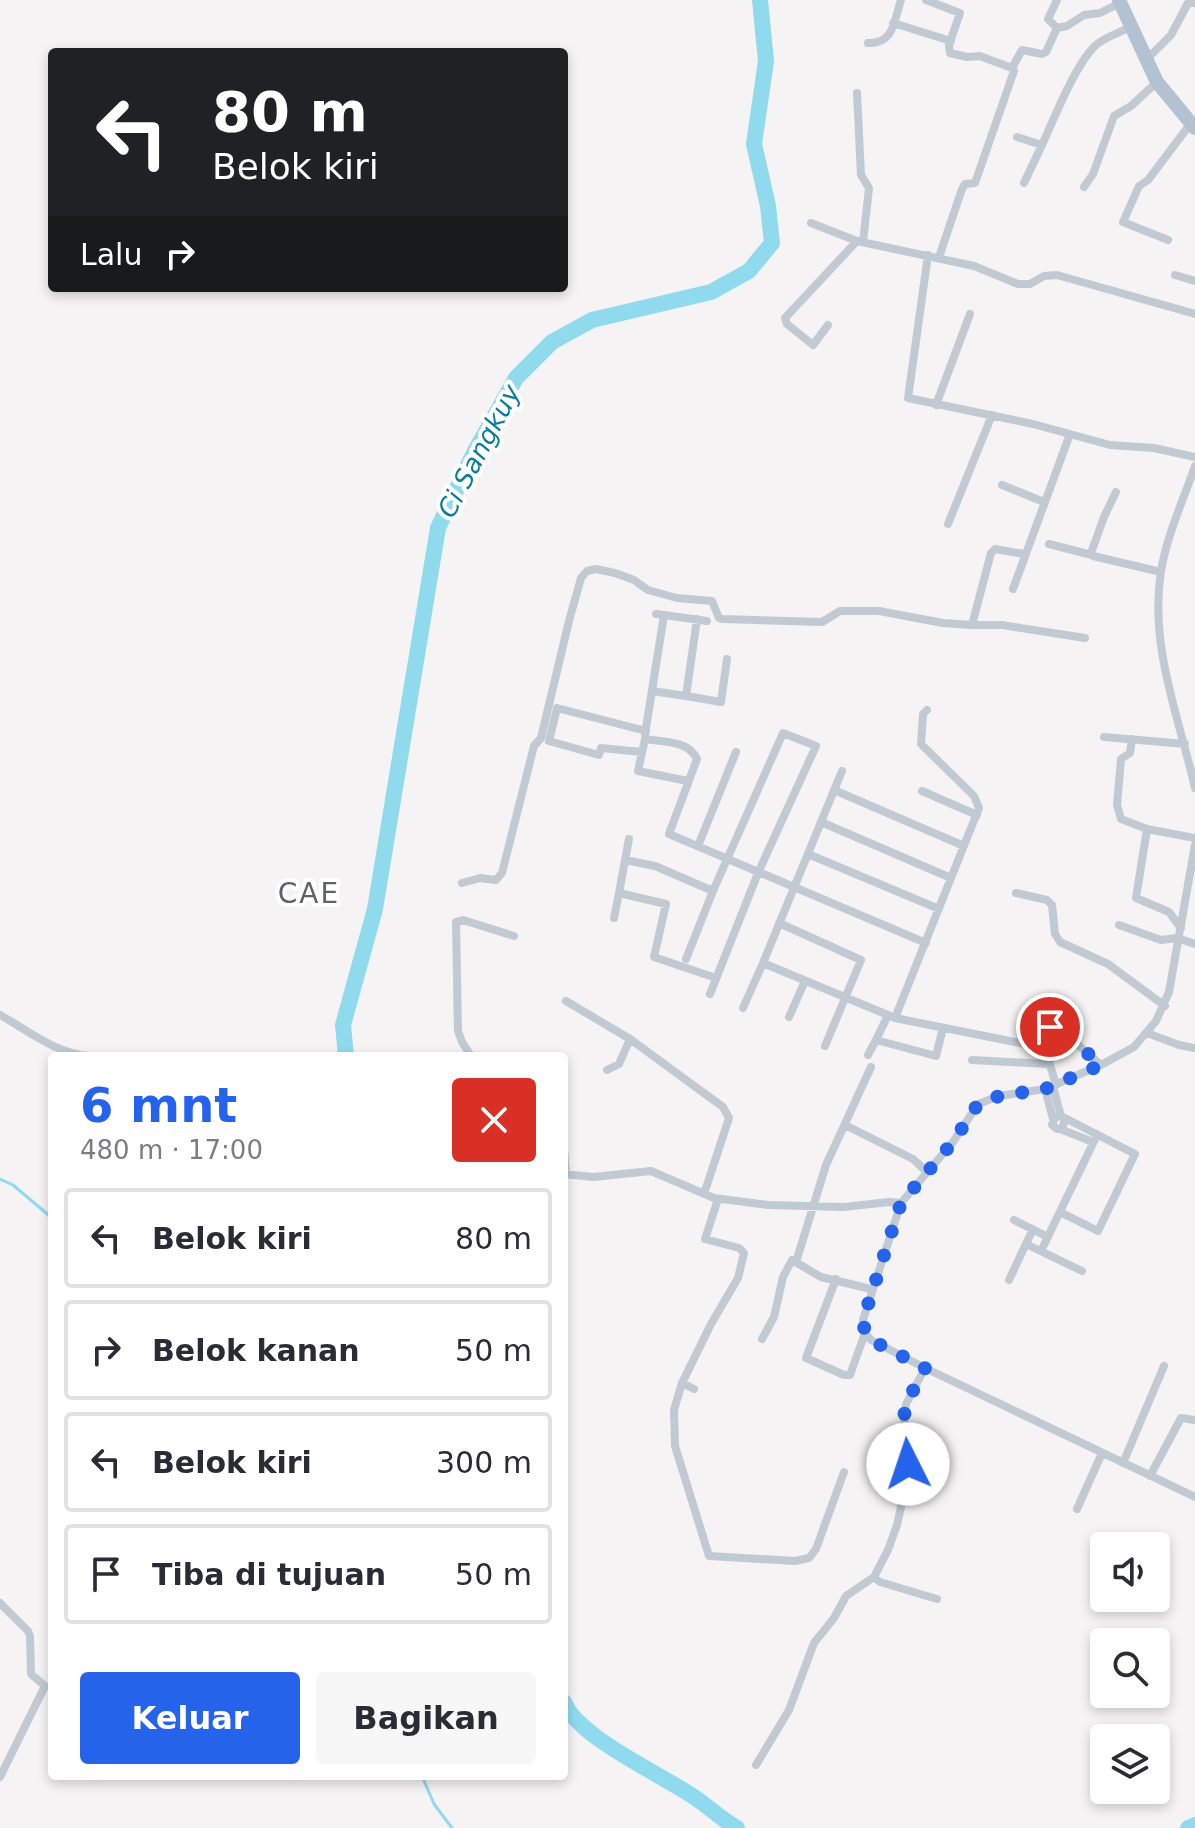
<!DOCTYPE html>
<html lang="id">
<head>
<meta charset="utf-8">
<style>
	body { margin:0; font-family:"DejaVu Sans",sans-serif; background:#f7f7f7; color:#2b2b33; height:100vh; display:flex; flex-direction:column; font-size:30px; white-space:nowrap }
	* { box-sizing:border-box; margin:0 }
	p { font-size:26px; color:#7c7c81 }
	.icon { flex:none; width:44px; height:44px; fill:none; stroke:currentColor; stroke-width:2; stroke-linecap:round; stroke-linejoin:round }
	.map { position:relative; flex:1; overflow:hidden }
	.drawer { position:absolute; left:48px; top:1052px; width:520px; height:728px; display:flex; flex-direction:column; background:#fff; border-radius:8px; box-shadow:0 4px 12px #0003 }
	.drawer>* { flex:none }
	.banner { position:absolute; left:48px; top:48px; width:520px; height:244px; border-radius:8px; box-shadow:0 4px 12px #0003; background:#202124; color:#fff; overflow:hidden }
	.buttons { position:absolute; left:1090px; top:1532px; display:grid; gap:16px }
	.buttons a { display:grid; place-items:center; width:80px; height:80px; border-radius:8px; background:#fff; box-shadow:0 4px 12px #0003; font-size:40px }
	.pin { position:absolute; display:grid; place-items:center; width:68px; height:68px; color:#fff; margin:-34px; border:4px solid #fff; border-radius:50%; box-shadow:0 2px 8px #0007 }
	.me { position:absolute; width:88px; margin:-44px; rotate:356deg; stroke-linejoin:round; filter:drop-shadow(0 0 6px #0008) }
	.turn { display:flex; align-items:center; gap:28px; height:168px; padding:0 32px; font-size:36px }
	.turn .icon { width:104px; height:104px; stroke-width:2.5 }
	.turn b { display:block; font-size:56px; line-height:68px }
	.then { display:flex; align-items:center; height:76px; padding:0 32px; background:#0003; gap:16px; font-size:30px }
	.round { display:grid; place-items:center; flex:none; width:84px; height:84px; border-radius:8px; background:#f7f7f7 }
	.overview { display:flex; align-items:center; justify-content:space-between; height:136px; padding:0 32px }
	h1 { font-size:48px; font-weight:700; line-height:60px; color:#2563eb }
	.action { display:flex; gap:16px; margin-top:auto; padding:16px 32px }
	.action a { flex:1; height:92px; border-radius:8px; background:#2563eb; color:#fff; font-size:32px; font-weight:700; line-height:92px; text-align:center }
	.action a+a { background:#f7f7f7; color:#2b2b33 }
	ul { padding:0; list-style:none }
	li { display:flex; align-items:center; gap:24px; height:100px; margin:0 16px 12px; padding:0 16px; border:4px solid #e1e1e2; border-radius:8px }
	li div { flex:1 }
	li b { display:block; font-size:30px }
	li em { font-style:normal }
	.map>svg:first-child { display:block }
</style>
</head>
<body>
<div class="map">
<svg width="1195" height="1828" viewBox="0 0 1195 1828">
	<rect width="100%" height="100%" fill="#f5f3f3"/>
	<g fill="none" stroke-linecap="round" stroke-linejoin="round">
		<path stroke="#90daee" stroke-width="3" d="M0,1179L13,1185L52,1218
			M422,1776L434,1804L452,1828"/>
		<path stroke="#90daee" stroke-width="16" d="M346,1056L343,1025L375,909L438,528L474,453L516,378L552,342L592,320L711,292L749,271L772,243L768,206L754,144L766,61L760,0
			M564,1702C578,1738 665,1776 697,1799C711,1809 723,1820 737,1828
			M1188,1828L1195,1825"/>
		<path stroke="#c1cad2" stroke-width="8" d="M926,0L960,13L949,45L950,53L967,57L980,56L1012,68L1014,71L975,183L965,184L962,189L939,257
			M893,23L951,41
			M1057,28L1067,26L1084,15L1100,13L1120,3
			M868,43C894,44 894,21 901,0
			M1146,60L1171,35L1188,3H1195
			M1012,68L1022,50L1042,54L1046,52L1057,28L1048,19L1057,0
			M857,93L861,175L869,188L863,242
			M1017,137L1042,145C1054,119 1076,63 1096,45C1105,37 1119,33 1130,27
			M1024,183L1042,145
			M1084,187L1093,174L1114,116L1131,106L1157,82
			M811,223L857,241L974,266L1018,284H1030L1044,276L1057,275L1195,314
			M1168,240L1123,222L1139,186L1148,180L1191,123
			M928,255L908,398L1033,424L1110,445L1154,448L1195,457
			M1175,275L1195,281
			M828,325L813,345L787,324L785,318L857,241
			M936,405L970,314
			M1195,466C1183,501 1167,535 1161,571C1149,646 1179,717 1195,788
			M1002,485L1044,502
			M1116,492L1104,517L1091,553L1093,556L1161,572
			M948,524L992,415
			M1049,544L1092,555
			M1013,589L1070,434
			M664,615L707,621
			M972,625H1002L1085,638
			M652,691L686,696L697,619
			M686,696L721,702L727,659
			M927,710L923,714L921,744L974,796L979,808L895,1018L1045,1048L1056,1085
			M645,734L664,615L656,614
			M1104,737L1185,744
			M1132,739L1130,753L1121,759L1117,805L1121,819L1147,829L1136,898L1169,912L1181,928
			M642,752L601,748L599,755L549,741L557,708L646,731
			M688,781L638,771L645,739C663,742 688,740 697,759L669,834L926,943
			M834,790L964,846
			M922,791L977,815
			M821,822L951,878
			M1147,829L1195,838
			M1195,845L1169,992L1156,1021L1134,1047L1101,1065L1045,1089L999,1096L978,1104L953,1142L901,1203L863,1320L865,1333L871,1340L925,1368L1195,1497
			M698,846L736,752
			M808,854L939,909
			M625,860L655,866L713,891L783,733L816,746L758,873L710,994
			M462,883L480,878L496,880L502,873L534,746L541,738L569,621L581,578L587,571L596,569L615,573L634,580L648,590L677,598L712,601L719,618L722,619L822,622L840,611H879L943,623L972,625L991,553L995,549L1024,554
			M619,893L629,839
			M1016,893L1047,900L1052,905L1055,934L1060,942L1108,964L1165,1006
			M614,918L619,893L666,904L654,957L716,978
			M779,923L861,960L825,1046
			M1119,925L1161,940L1177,938L1195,944
			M686,959L713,891
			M763,963L842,771
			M566,1001L630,1039
			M743,1008L763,963L895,1018
			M0,1015C29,1031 56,1054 90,1056
			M789,1017L805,981
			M1036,1019L1077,1044L1101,1065
			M1147,1033L1179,1045L1195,1048
			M876,1040L888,1015
			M868,1055L876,1040L936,1056L943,1028
			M471,1056L462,1042L458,1031L456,922L463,920L514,936
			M972,1060L1049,1064
			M607,1070L619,1064L630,1039L723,1107L729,1118L704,1194
			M1053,1087L1061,1116
			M1045,1089L1053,1119
			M845,1125L913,1159L927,1172
			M1060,1129L1093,1142
			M564,1150L566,1174
			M564,1174L593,1177L651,1171L714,1198L768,1205L844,1207L889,1202L901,1203
			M1060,1212L1098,1231L1135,1154L1061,1116L1055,1117L1052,1125L1057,1129L1062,1128L1065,1120
			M1014,1220L1048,1237
			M1026,1244L1082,1271
			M1041,1251L1097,1135
			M796,1262L826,1165L871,1067
			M836,1279L806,1358L844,1375H850L865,1333
			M1009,1280L1033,1229
			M762,1339L774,1317L783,1277L792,1260L821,1277L871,1289
			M682,1383L674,1410L675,1446L709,1556L795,1561L809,1558L816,1549L844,1472
			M694,1389L682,1383L711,1324L738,1278L744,1253L739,1248L705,1239L718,1199
			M1123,1463L1164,1366
			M1150,1476L1181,1418L1195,1420
			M1077,1509L1102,1453
			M874,1577L880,1582L937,1599
			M0,1603L28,1631L30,1636L31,1674L45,1686L0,1777
			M756,1765L789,1710L814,1643L834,1618L846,1596L874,1577L888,1550L897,1525L907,1480V1445L904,1417L906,1404L925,1368"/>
		<path stroke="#b3c2d1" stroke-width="14" d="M1119,0L1157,82L1195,128"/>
	</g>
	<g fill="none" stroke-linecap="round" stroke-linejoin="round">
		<path stroke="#2563eb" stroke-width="14" stroke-dasharray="0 25.2" d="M908,1464L904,1417L906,1404L925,1368L871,1340L865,1333L863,1320L901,1203L953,1142L978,1104L999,1096L1045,1089L1101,1065L1077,1044L1050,1027"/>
	</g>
	<g text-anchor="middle" stroke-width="8" stroke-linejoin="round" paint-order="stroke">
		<g font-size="26" font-style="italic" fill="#0c7c9b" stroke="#fff">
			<text transform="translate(479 451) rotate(-62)" y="9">Ci Sangkuy</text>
		</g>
		<g font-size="28" letter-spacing="2" fill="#5f6368" stroke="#fff">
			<text x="309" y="903">CAE</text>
		</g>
	</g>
</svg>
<div class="buttons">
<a><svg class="icon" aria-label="sound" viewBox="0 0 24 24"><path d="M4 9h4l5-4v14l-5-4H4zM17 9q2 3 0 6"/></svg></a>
<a><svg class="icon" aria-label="search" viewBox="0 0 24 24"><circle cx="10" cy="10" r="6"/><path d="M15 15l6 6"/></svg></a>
<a><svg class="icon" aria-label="layers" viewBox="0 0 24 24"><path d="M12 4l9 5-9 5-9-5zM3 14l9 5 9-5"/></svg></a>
</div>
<div class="pin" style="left:1050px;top:1027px;background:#d93025"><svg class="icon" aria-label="arrive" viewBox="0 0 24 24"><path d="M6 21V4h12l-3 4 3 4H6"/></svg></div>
<svg class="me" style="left:908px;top:1464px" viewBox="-20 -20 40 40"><circle r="19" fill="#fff"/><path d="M0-13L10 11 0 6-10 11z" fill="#2563eb"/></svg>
<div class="banner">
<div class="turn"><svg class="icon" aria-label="left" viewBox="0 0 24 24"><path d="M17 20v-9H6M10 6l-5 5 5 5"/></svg><div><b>80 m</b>Belok kiri</div></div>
<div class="then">Lalu<svg class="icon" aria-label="right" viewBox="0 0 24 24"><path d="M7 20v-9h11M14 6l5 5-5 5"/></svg></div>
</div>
<section class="drawer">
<div class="overview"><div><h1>6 mnt</h1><p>480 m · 17:00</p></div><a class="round" style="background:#d93025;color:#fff"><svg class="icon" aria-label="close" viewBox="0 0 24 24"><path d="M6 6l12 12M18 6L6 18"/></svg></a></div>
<ul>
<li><svg class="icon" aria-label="left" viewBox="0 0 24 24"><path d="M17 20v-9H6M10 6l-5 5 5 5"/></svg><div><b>Belok kiri</b></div><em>80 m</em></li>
<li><svg class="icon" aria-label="right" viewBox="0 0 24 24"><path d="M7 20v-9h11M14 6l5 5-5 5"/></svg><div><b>Belok kanan</b></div><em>50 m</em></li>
<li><svg class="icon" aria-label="left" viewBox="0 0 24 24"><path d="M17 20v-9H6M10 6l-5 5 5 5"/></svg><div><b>Belok kiri</b></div><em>300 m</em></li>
<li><svg class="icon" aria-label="arrive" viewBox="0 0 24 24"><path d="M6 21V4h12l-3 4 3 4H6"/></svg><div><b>Tiba di tujuan</b></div><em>50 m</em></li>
</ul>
<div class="action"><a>Keluar</a><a>Bagikan</a></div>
</section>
</div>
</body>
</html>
